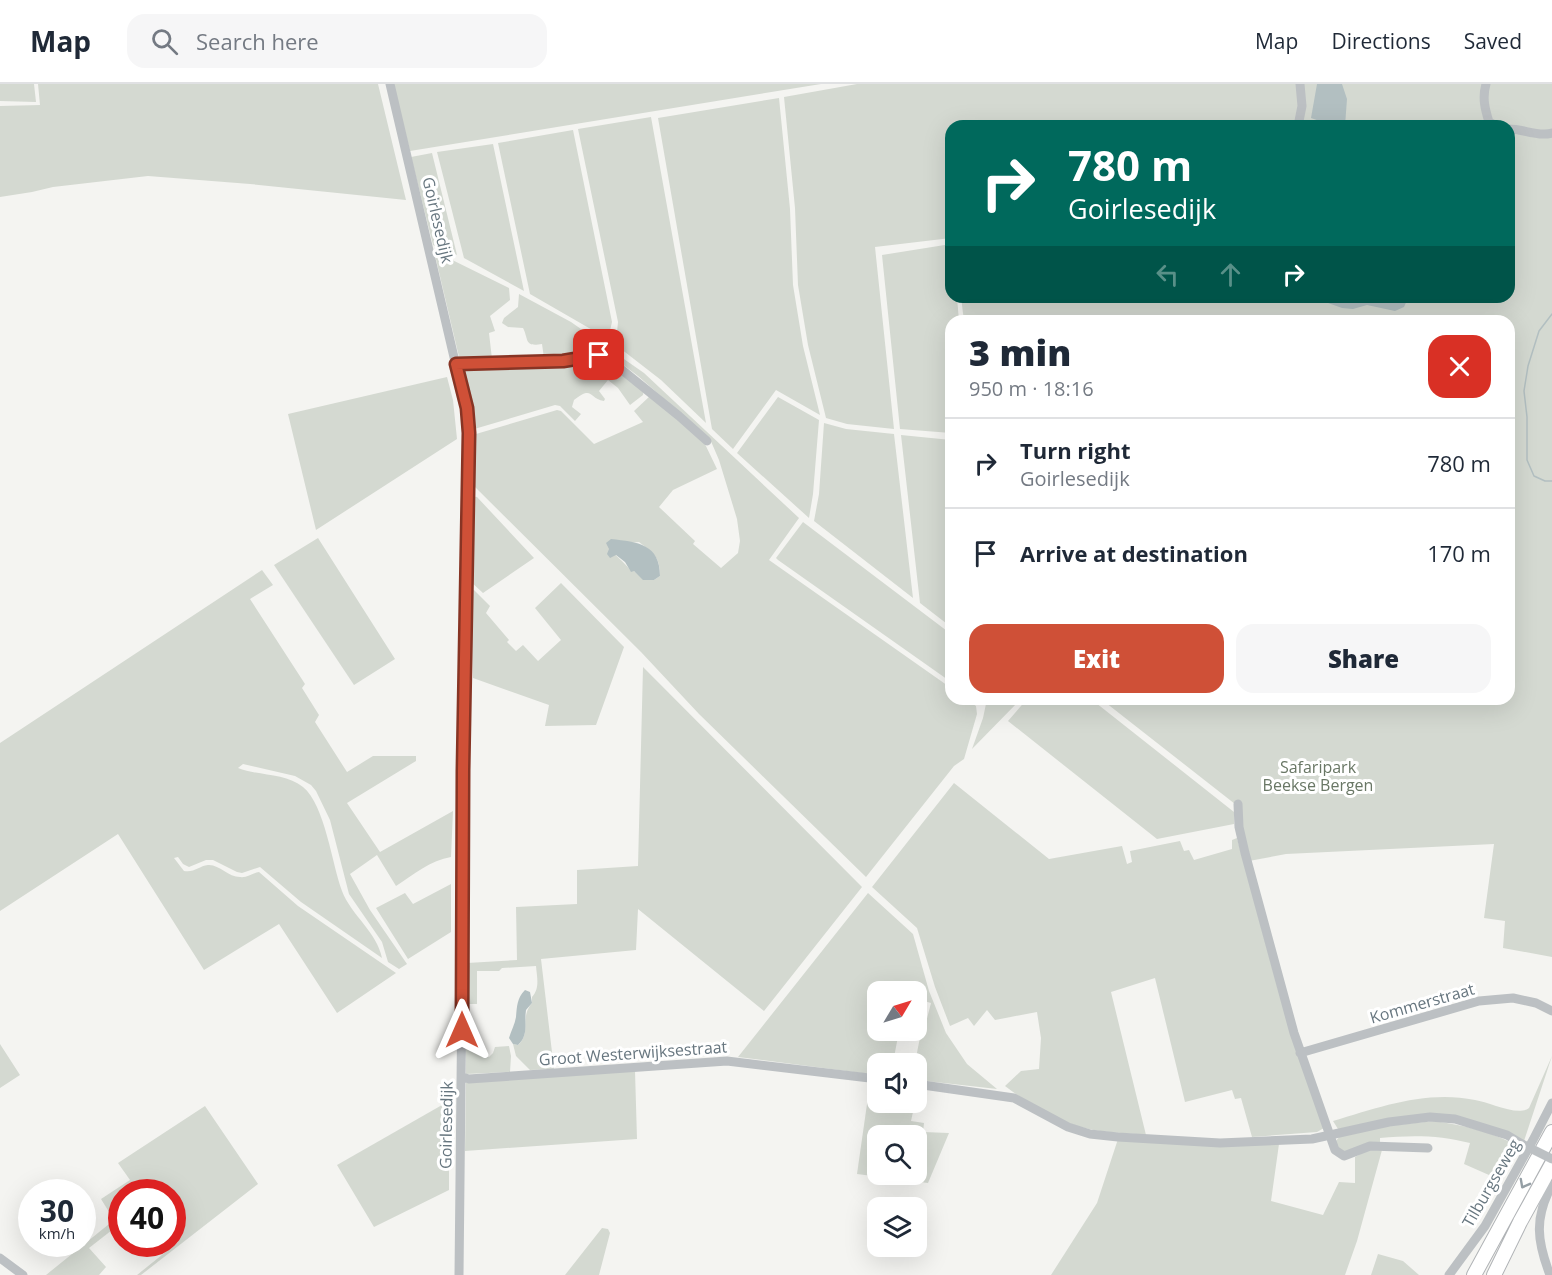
<!DOCTYPE html>
<html lang="en">
<head>
<meta charset="utf-8">
<style>
	body { margin:0; font-family:"Open Sans",sans-serif; background:#f6f6f7; color:#1f2937; height:100vh; display:flex; flex-direction:column; font-size:22px; white-space:nowrap }
	* { box-sizing:border-box; margin:0 }
	p { font-size:20px; color:#747a83 }
	.icon { flex:none; width:33px; height:33px; fill:none; stroke:currentColor; stroke-width:2; stroke-linecap:round; stroke-linejoin:round }
	.map { position:relative; flex:1; overflow:hidden }
	.details { position:absolute; left:945px; top:231px; width:570px; height:390px; display:flex; flex-direction:column; background:#fff; border-radius:18px; box-shadow:0 6px 24px #0002 }
	.details>* { flex:none }
	.hud { position:absolute; left:945px; top:36px; width:570px; height:183px; border-radius:18px; box-shadow:0 6px 24px #0002; background:#00695c; color:#fff; overflow:hidden }
	.needle { width:39px; rotate:52deg }
	.fabs { position:absolute; left:867px; top:897px; display:grid; gap:12px }
	.fabs a { display:grid; place-items:center; width:60px; height:60px; border-radius:12px; background:#fff; box-shadow:0 6px 24px #0002; font-size:30px }
	.speed { position:absolute; left:18px; top:1095px; display:flex; gap:12px; font-size:30px; font-weight:700; text-align:center }
	.speed>* { display:grid; place-content:center; width:78px; height:78px; border-radius:50%; background:#fff; box-shadow:0 6px 24px #0002; line-height:1 }
	.speed small { font-size:15px; font-weight:400 }
	.speed .limit { border:9px solid #d22; background:#fff; color:#111 }
	.pin { position:absolute; display:grid; place-items:center; width:51px; height:51px; color:#fff; margin:-26px; border-radius:12px; box-shadow:0 3px 9px #0006 }
	.me { position:absolute; width:66px; margin:-33px; rotate:0deg; stroke-linejoin:round; filter:drop-shadow(0 0 4px #0008) }
	.turn { display:flex; align-items:center; gap:21px; height:126px; padding:0 24px; font-size:27px }
	.turn .icon { width:78px; height:78px; stroke-width:2.5 }
	.turn b { display:block; font-size:42px; line-height:51px }
	.lanes { display:flex; align-items:center; height:57px; padding:0 24px; background:#0003; justify-content:center; gap:30px; direction:ltr }
	.lanes .off { opacity:.35 }
	.round { display:grid; place-items:center; flex:none; width:63px; height:63px; border-radius:18px; background:#f6f6f7 }
	.head { display:flex; align-items:center; justify-content:space-between; height:102px; padding:0 24px }
	h1 { font-size:36px; font-weight:800; line-height:45px }
	.primary-button { display:flex; gap:12px; margin-top:auto; padding:12px 24px }
	.primary-button a { flex:1; height:69px; border-radius:18px; background:#cf5037; color:#fff; font-size:24px; font-weight:800; line-height:69px; text-align:center }
	.primary-button a+a { background:#f6f6f7; color:#1f2937 }
	ul { padding:0; list-style:none }
	li { display:flex; align-items:center; gap:18px; height:90px; padding:0 24px; border-top:2px solid #e0e1e3 }
	li div { flex:1 }
	li b { display:block; font-size:22px }
	li em { font-style:normal }
	header { display:flex; align-items:center; gap:36px; box-sizing:border-box; height:84px; padding:0 30px; background:#fff; border-bottom:2px solid #e0e1e3 }
	header strong { font-size:28px }
	nav { display:flex; gap:33px; margin-inline-start:auto; font-size:21px }
	.search { width:420px; height:54px; background:#f6f6f7; display:flex; align-items:center; gap:15px; box-sizing:border-box; padding:0 21px; border-radius:18px; color:#747a83; font-size:22px }
	.map>svg:first-child { display:block }
</style>
</head>
<body>
<header>
<strong>Map</strong>
<div class="search"><svg class="icon" aria-label="search" viewBox="0 0 24 24"><circle cx="10" cy="10" r="6"/><path d="M15 15l6 6"/></svg>Search here</div>
<nav><a>Map</a><a>Directions</a><a>Saved</a></nav>
</header>
<div class="map">
<svg width="1552" height="1191" viewBox="0 0 1552 1191">
	<rect width="100%" height="100%" fill="#f4f4f1"/>
	<path fill="#d4d9d1" fill-rule="evenodd" d="M0,0H34L36,18L0,17Z
		M38,0H378L406,116L250,100L148,92L53,103L32,108L0,113V22L40,21Z
		M393,0H821L410,67Z
		M857,0H1552V873L1503,864L1505,837L1484,834L1494,760L1286,770L1249,777L1235,720L1101,615H1509V237H964L961,213H1509V42H951V154L875,163L894,345L847,340L826,334L808,261L798,201L795,124L784,13Z
		M779,14L790,125L793,201L803,262L820,331L776,306L733,365L712,345L658,34Z
		M651,33L706,339L661,296L612,258L617,248L618,238L578,45Z
		M573,46L612,238L608,255L530,210L498,59Z
		M493,60L524,207L464,174L437,68Z
		M432,69L457,171L433,161L411,73Z
		M951,160V213H957L959,237H951V349L900,345L882,171Z
		M434,167L509,204L510,216L490,232L495,247L489,249L492,275L460,277Z
		M519,210L571,238L644,289L799,434L769,476L951,604V615H966L976,622L977,630L964,675L954,682L866,793L699,630L641,568L474,402L476,350L557,326L561,327L594,360L643,338L634,327L650,312L704,358L717,385L673,406L659,423L695,457L693,460L721,484L738,469L740,457L737,435L719,376L710,355L638,292L605,267L562,274H544L542,260C524,263 529,256 523,244L508,243L502,239L504,234L518,223ZM639,458C653,469 660,472 660,492L654,496L643,495L634,487H631C624,477 613,471 608,461Z
		M600,273L644,306L643,311L630,321L618,304L608,296L599,307L605,315L604,317C588,314 593,301 574,316L572,323L581,330L575,337L560,322L555,321L471,346V328L462,285L464,283Z
		M447,293L453,316L457,355L316,446L288,330Z
		M778,313L819,336L813,410L809,434L737,369Z
		M824,339L846,345L894,350L913,514L814,437L819,410Z
		M901,351L951,356V543L920,519Z
		M471,412L477,413L534,474L483,509L470,497Z
		M803,438L951,550V598L778,476L776,474Z
		M318,454L395,575L354,601L274,481Z
		M262,486L273,501L250,515L305,600L302,604L319,631L315,638L347,688L373,672H416V677L347,719L380,768L453,727L451,773C431,776 413,791 396,802L377,771L350,790L370,826L407,880L399,885L388,878L382,858L349,810L330,736L316,707L311,701L295,692L243,680L238,684C258,692 286,689 303,703C325,721 332,780 342,807C351,831 377,848 382,874L301,818L260,783L242,789L237,788L213,776H206L189,783L183,780L178,773L174,774L184,787C194,789 199,782 208,781C219,780 228,793 240,793C247,794 253,789 259,788L298,822L396,889L337,929L279,840L204,886L118,750L0,827V659Z
		M561,499L624,563L596,641L545,642L549,621L473,594L471,507L474,506L490,522L486,529L509,556L507,558L516,567L523,561L538,577L561,556L535,524Z
		M643,583L862,803L764,927L638,825L636,866L541,875L554,985L530,986L516,972L513,960L518,961C532,949 519,934 532,919V913C540,904 537,894 536,882L502,884L499,887H477V920H467V879L517,876L516,823L577,820V786L638,782Z
		M987,615H1021L972,665L983,634Z
		M1027,615H1091L1234,728V740L1157,755L1008,637Z
		M954,699L1049,775L1122,762L1127,780L1132,778L1130,767L1180,757L1184,767L1189,766L1194,776L1232,765V756L1237,754L1278,905L1324,1044L1317,1048L1252,1053L1241,1014L1235,1015L1232,1006L1185,1018L1155,894L1111,908L1146,1051C1129,1049 1111,1049 1094,1046C1063,1041 1030,1021 1005,1002L1021,987L1039,985L1041,954L1037,928L995,936L987,926L974,942L968,934L950,942L935,903L917,844L872,803Z
		M451,800V848L408,875L376,824L405,809L413,820Z
		M868,809L913,850L929,907L946,949L967,980L997,1005L917,996L916,980L915,979L921,948L924,946L931,919L917,915L916,908H878V946L899,947L893,979L878,980L877,991L738,973Z
		M466,943C482,948 474,960 481,972L489,973L493,969L495,963L509,962L511,972L510,988L466,990Z
		M0,960L20,991L0,1004Z
		M1552,972L1524,1057L1455,1032L1338,1045L1333,1037C1380,1023 1426,1006 1475,1016C1489,1018 1518,1033 1529,1024Z
		M635,987L637,1055L465,1067L466,999Z
		M870,999L877,1000L878,1018L915,1019L911,1037L924,1039L923,1048L949,1049L928,1099L857,1090ZM878,1052H916V1090H878Z
		M449,1017V1106L374,1143L337,1081Z
		M205,1022L258,1100L141,1191H137L178,1158L173,1151L172,1108H122L121,1139L89,1164L106,1183L99,1191H46L114,1136L101,1115L130,1096L118,1079Z
		M1434,1037C1464,1041 1493,1048 1520,1063L1495,1103L1489,1098L1491,1094L1489,1091L1464,1080L1470,1059C1440,1051 1411,1051 1380,1054V1059L1348,1068H1340L1335,1058L1340,1052L1387,1042Z
		M1118,1055L1279,1060L1271,1117L1323,1131L1339,1098L1355,1099V1073L1368,1066H1382L1357,1157L1345,1191H1051L1097,1119Z
		M602,1144L608,1145L610,1149L599,1191H565Z
		M1378,1170L1403,1177L1419,1191H1371Z"/>
	<path fill="#b2bfc1" d="M1317,0H1342L1347,15L1345,42L1331,41L1311,34Z
		M1250,213H1407L1408,214L1404,223L1395,227L1367,221L1353,225L1342,224L1317,215L1262,219L1253,217Z
		M611,455C638,458 660,460 660,492L654,496H643L634,487L631,488L625,478L616,471L610,474L607,470L609,465L606,459Z
		M525,906L530,908L532,919L526,926C524,939 529,951 518,961L513,960L509,954C511,947 515,940 516,933C517,922 517,914 525,906Z"/>
	<g fill="none" stroke-linecap="round" stroke-linejoin="round">
		<path stroke="#b2bfc1" stroke-width="1.5" d="M1552,230L1539,247L1528,282L1524,307L1527,333V376L1534,392L1545,397H1552"/>
		<g stroke="#b0b3b6" stroke-width="16">
			<path id="highway" d="M1474,1191L1552,1048
				M1494,1191L1520,1138L1552,1080"/>
		</g>
		<path stroke="#bcc0c3" stroke-width="9" d="M390,0L468,333L459,1191
			M1486,0C1482,14 1485,25 1489,38L1496,42
			M1298,42L1302,22L1300,0
			M1509,45C1523,45 1539,53 1552,49
			M456,280L563,277L599,271L606,273L679,332L707,357
			M1238,720L1239,743L1245,769L1294,949L1335,1066L1344,1072L1370,1062L1428,1064
			M1300,969L1479,917L1513,914L1536,919L1552,927
			M462,993L469,995L727,977L878,995
			M916,1000L1014,1014L1068,1043L1090,1050L1118,1053L1220,1059L1312,1055L1389,1038L1430,1033L1455,1035L1478,1042L1507,1051L1522,1060
			M0,1174L23,1191
			M1449,1191L1485,1142L1533,1056L1552,1019
			M1550,1191C1537,1157 1534,1134 1552,1101"/>
		<use href="#highway" stroke="#fff" stroke-width="14"/>
		<path stroke="#bcc0c3" stroke-width="9" d="M1522,1060L1552,1075"/>
	</g>
	<defs><path id="oneway-chevron" d="M-2-3.5L2.5 0L-2 3.5" fill="none" stroke-width="1.6" stroke-linecap="round" stroke-linejoin="round" transform="scale(1.5)"/></defs>
	<use stroke="#959fa5" href="#oneway-chevron" transform="translate(1524 1100) rotate(118)"/>
	<g fill="none" stroke-linecap="round" stroke-linejoin="round">
		<g stroke="#873424" stroke-width="15">
			<path id="route" d="M462,946L463,687L469,349L467,324L456,280L563,277L599,271"/>
		</g>
		<use href="#route" stroke="#cf5037" stroke-width="10"/>
	</g>
	<g text-anchor="middle" stroke-width="6" stroke-linejoin="round" paint-order="stroke">
		<g font-size="16" fill="#67767f" stroke="#fff">
			<text transform="translate(438 136) rotate(77)" y="6">Goirlesedijk</text>
			<text transform="translate(1422 919) rotate(-16)" y="6">Kommerstraat</text>
			<text transform="translate(633 969) rotate(-4)" y="6">Groot Westerwijksestraat</text>
			<text transform="translate(446 1041) rotate(-89)" y="6">Goirlesedijk</text>
			<text transform="translate(1491 1099) rotate(-60)" y="6">Tilburgseweg</text>
		</g>
		<g font-size="16" fill="#697765" stroke="#fff">
			<text x="1318" y="689">Safaripark<tspan x="1318" dy="18">Beekse Bergen</tspan></text>
		</g>
	</g>
</svg>
<div class="fabs">
<a><svg class="needle" viewBox="-14 -14 28 28"><path d="M0-13l5 13h-10z" fill="#e53935"/><path d="M0 13l5-13h-10z" fill="#747a83"/></svg></a>
<a><svg class="icon" aria-label="sound" viewBox="0 0 24 24"><path d="M4 9h4l5-4v14l-5-4H4zM17 9q2 3 0 6"/></svg></a>
<a><svg class="icon" aria-label="search" viewBox="0 0 24 24"><circle cx="10" cy="10" r="6"/><path d="M15 15l6 6"/></svg></a>
<a><svg class="icon" aria-label="layers" viewBox="0 0 24 24"><path d="M12 4l9 5-9 5-9-5zM3 14l9 5 9-5"/></svg></a>
</div>
<div class="speed"><div>30<small>km/h</small></div><div class="limit">40</div></div>
<div class="pin" style="left:599px;top:271px;background:#d93025"><svg class="icon" aria-label="arrive" viewBox="0 0 24 24"><path d="M6 21V4h12l-3 4 3 4H6"/></svg></div>
<svg class="me" style="left:462px;top:946px" viewBox="-20 -20 40 40"><path d="M0-17L14 15 0 8-14 15z" fill="#cf5037" stroke="#fff" stroke-width="4"/></svg>
<div class="hud">
<div class="turn"><svg class="icon" aria-label="right" viewBox="0 0 24 24"><path d="M7 20v-9h11M14 6l5 5-5 5"/></svg><div><b>780 m</b>Goirlesedijk</div></div>
<div class="lanes"><svg class="icon off" aria-label="left" viewBox="0 0 24 24"><path d="M17 20v-9H6M10 6l-5 5 5 5"/></svg><svg class="icon off" aria-label="ahead" viewBox="0 0 24 24"><path d="M12 20V5M6 11l6-6 6 6"/></svg><svg class="icon" aria-label="right" viewBox="0 0 24 24"><path d="M7 20v-9h11M14 6l5 5-5 5"/></svg></div>
</div>
<section class="details">
<div class="head"><div><h1>3 min</h1><p>950 m · 18:16</p></div><a class="round" style="background:#d93025;color:#fff"><svg class="icon" aria-label="close" viewBox="0 0 24 24"><path d="M6 6l12 12M18 6L6 18"/></svg></a></div>
<ul>
<li><svg class="icon" aria-label="right" viewBox="0 0 24 24"><path d="M7 20v-9h11M14 6l5 5-5 5"/></svg><div><b>Turn right</b><p>Goirlesedijk</p></div><em>780 m</em></li>
<li><svg class="icon" aria-label="arrive" viewBox="0 0 24 24"><path d="M6 21V4h12l-3 4 3 4H6"/></svg><div><b>Arrive at destination</b></div><em>170 m</em></li>
</ul>
<div class="primary-button"><a>Exit</a><a>Share</a></div>
</section>
</div>
</body>
</html>
